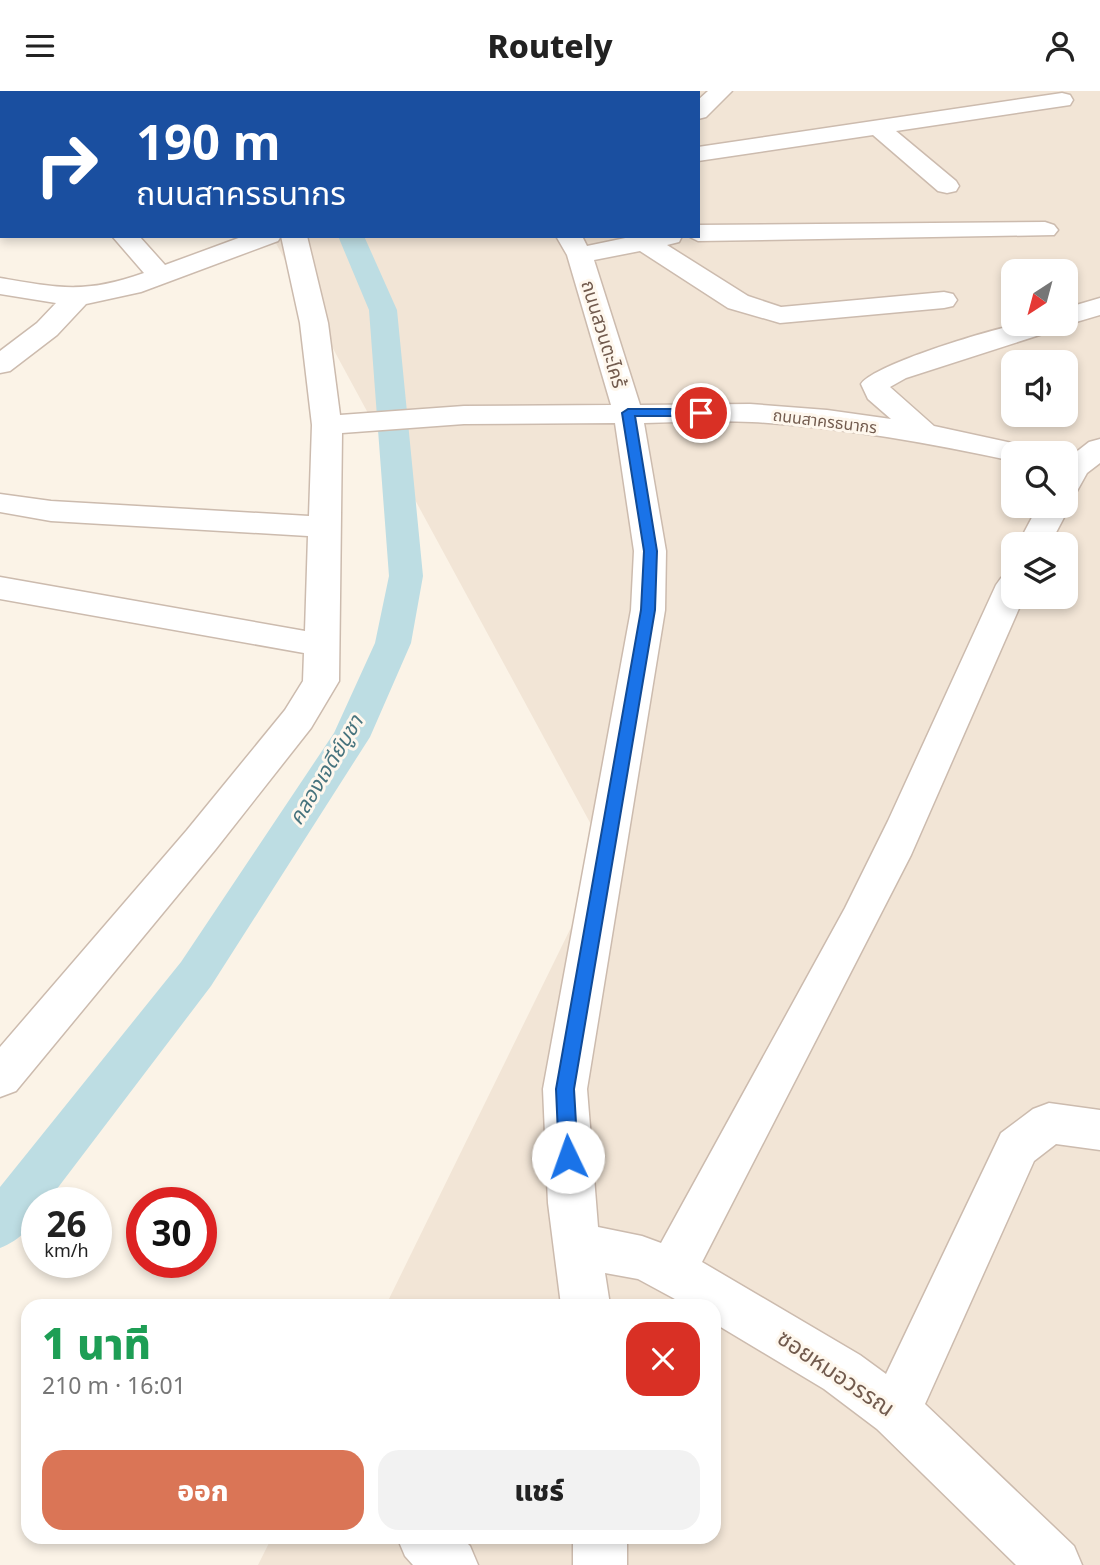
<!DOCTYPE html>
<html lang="th">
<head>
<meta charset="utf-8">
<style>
	body { margin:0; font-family:"Noto Sans","Noto Sans Thai",sans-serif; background:#f2f2f2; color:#222; height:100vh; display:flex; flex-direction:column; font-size:26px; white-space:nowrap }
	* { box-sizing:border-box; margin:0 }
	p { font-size:23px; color:#767676 }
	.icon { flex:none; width:38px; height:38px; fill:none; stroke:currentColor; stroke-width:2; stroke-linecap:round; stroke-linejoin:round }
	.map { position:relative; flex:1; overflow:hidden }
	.drawer { position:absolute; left:21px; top:1208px; width:700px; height:245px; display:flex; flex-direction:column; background:#fff; border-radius:21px; box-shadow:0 4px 10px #0003 }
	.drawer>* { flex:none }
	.top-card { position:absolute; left:0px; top:0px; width:700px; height:147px; box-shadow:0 4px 10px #0003; background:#1a4fa0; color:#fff; overflow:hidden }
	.needle { width:46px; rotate:216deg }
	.buttons { position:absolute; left:1001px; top:168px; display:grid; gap:14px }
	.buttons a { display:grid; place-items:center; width:77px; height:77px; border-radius:14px; background:#fff; box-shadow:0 4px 10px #0003; font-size:35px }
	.speed { position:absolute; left:21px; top:1096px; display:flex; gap:14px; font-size:35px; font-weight:700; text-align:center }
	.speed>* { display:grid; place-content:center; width:91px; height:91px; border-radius:50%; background:#fff; box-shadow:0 4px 10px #0003; line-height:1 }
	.speed small { font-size:18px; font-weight:400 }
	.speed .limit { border:10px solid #d22; background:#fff; color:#111 }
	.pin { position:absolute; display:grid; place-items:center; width:60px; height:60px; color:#fff; margin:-30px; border:4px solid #fff; border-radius:50%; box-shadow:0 2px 7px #0007 }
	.me { position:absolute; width:77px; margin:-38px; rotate:357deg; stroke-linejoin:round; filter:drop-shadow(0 0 5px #0008) }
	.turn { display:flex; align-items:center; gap:24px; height:147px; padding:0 21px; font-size:32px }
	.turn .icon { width:91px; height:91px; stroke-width:2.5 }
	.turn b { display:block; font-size:49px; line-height:60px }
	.round { display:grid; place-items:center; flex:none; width:74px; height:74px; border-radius:21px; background:#f2f2f2 }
	.headline { display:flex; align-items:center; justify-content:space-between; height:119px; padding:0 21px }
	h1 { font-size:42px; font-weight:800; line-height:52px; color:#1e9e55 }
	.button { display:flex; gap:14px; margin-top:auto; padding:14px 21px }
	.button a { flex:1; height:80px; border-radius:21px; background:#da7556; color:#fff; font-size:28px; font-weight:800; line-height:80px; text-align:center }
	.button a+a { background:#f2f2f2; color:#222 }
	header { display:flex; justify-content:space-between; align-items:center; height:91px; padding:0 21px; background:#fff; font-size:32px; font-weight:800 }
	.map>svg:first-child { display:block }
</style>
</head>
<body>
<header><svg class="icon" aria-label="menu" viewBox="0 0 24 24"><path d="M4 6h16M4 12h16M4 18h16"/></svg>Routely<svg class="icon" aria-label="person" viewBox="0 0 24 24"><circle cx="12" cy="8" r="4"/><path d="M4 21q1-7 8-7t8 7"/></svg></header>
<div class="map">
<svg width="1100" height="1474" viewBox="0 0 1100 1474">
	<rect width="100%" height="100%" fill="#fbf3e7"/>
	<path fill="#f2e5d6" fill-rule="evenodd" d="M185,0H1100V1474H258L272,1446H714V1214H386L607,763L272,145H698V2ZM1013,180H1066V233H1013ZM1013,271H1066V324H1013ZM1013,362H1066V415H1013ZM1013,453H1066V506H1013Z"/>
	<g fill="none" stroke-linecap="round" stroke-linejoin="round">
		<path fill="#bddde3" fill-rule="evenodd" d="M176,0H202L203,2H178Z
			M338,145H364L397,219L423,485L411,552L370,646L211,895L47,1111H37C37,1134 20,1149 0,1157V1096L181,871L334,642L375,552L389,485L369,219Z"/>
		<g stroke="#ccbbae" stroke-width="3">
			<path id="minor" d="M449,0H472L473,2H450Z
				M534,0H557L533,2Z
				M708,0H732L706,26L698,28V9Z
				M1062,2L1070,4L1073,9L1070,14L896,40L956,90L959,95L956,100L947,102L938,100L873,44L698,70V56Z
				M1045,131L1054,134L1058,139L1054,144L698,150L688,145H698V134Z
				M112,145H139L165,174L244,145H307L328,232L340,324L464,315L611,314L567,164L556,145H582L587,155L635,145H682L679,151L667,154L748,205L781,216L944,201L953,203L957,209L953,215L944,217L780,232L728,217L640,160L594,169L640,314L750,313L827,319L891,328L868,308L861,293C875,273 987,240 1015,234C1029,230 1045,233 1059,233L1055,239L906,287L890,296L934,335L1031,356L1035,362H1013V370C927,352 841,336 752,331C716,329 680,331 644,332L666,460L665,519L587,998L598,1136L642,1145L661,1152L845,817L888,730L996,494L1001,487L1013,483V506H1024L911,764L702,1171L860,1264L886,1283L1001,1042L1033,1018L1049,1012L1100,1019V1059L1056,1053L1034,1070L925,1313L1074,1455L1082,1474H1016L877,1338L824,1298L714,1232V1214H686L638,1188L605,1182L610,1214H561L548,1112L543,998L631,519L634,460L615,332L464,333L342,342L339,590L311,637L215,759L16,1000L0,1006V956L187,739L285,619L303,590L304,562L0,508V486L305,540L308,445L51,430L0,421V403L51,410L309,425L312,334L300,232L281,145L278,150L141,201L86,213L57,244L10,280L0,282V260L37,232L56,212L0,203V187C59,197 85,203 144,182Z
				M1100,207V224L1066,234L1060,233H1066V217Z
				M1100,348V372L1087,382L1077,400L1066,402V369L1089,351Z
				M1066,409L1070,415L1050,453H1018L1038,415H1066Z
				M397,1446H461L470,1455L478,1474H413L405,1465Z
				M573,1446H627V1474H573Z"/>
		</g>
		<path stroke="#d3b7a4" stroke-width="2.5" stroke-dasharray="1 3.5" stroke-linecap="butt" d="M123,0L127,2"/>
		<use href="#minor" fill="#fff" fill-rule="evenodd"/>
	</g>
	<path fill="#cdb5a6" d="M577,0H634L632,2H577Z"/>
	<path fill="#a79487" d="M618,0H634L632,2H618Z"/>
	<path fill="#1a73e8" stroke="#114b97" stroke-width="2" d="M628,318H701L707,322L701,325H635L657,460L655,519L574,998L578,1066L575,1072L568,1074L562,1072L559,1066L556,998L641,519L644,460L622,322Z"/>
	<g text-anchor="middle" stroke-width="6" stroke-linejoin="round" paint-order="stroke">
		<g font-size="16" fill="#725b4e" stroke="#fef7ed">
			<text transform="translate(825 330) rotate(7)" y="6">ถนนสาครธนากร</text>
		</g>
		<g font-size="19" fill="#725b4e" stroke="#fef7ed">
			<text transform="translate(604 243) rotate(73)" y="7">ถนนสวนตะไคร้</text>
		</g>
		<g font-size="21" font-style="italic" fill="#46737d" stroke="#fef7ed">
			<text transform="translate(326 679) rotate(-59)" y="7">คลองเจดีย์บูชา</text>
		</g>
		<g font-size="23" fill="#725b4e" stroke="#fef7ed">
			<text transform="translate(836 1282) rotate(34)" y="8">ซอยหมอวรรณ</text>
		</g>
	</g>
</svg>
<div class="buttons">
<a><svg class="needle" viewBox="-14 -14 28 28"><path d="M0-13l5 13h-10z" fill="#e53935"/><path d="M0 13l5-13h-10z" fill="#767676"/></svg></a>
<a><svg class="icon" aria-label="sound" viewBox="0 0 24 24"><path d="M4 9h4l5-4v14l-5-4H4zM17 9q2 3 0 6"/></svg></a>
<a><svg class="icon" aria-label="search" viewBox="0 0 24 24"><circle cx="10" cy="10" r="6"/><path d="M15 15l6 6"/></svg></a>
<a><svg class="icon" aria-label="layers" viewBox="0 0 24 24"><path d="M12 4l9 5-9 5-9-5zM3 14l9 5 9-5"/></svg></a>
</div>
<div class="speed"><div>26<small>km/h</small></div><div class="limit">30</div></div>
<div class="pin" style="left:701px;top:322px;background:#d93025"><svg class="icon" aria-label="arrive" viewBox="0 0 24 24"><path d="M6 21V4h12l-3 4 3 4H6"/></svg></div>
<svg class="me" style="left:568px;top:1066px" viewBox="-20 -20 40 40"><circle r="19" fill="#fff"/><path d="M0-13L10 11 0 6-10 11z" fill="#1a73e8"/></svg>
<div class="top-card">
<div class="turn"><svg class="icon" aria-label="right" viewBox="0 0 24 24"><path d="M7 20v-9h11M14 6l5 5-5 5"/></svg><div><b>190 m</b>ถนนสาครธนากร</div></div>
</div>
<section class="drawer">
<div class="headline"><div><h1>1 นาที</h1><p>210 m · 16:01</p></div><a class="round" style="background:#d93025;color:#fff"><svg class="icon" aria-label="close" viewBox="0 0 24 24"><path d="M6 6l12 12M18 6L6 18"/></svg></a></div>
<div class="button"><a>ออก</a><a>แชร์</a></div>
</section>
</div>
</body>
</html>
